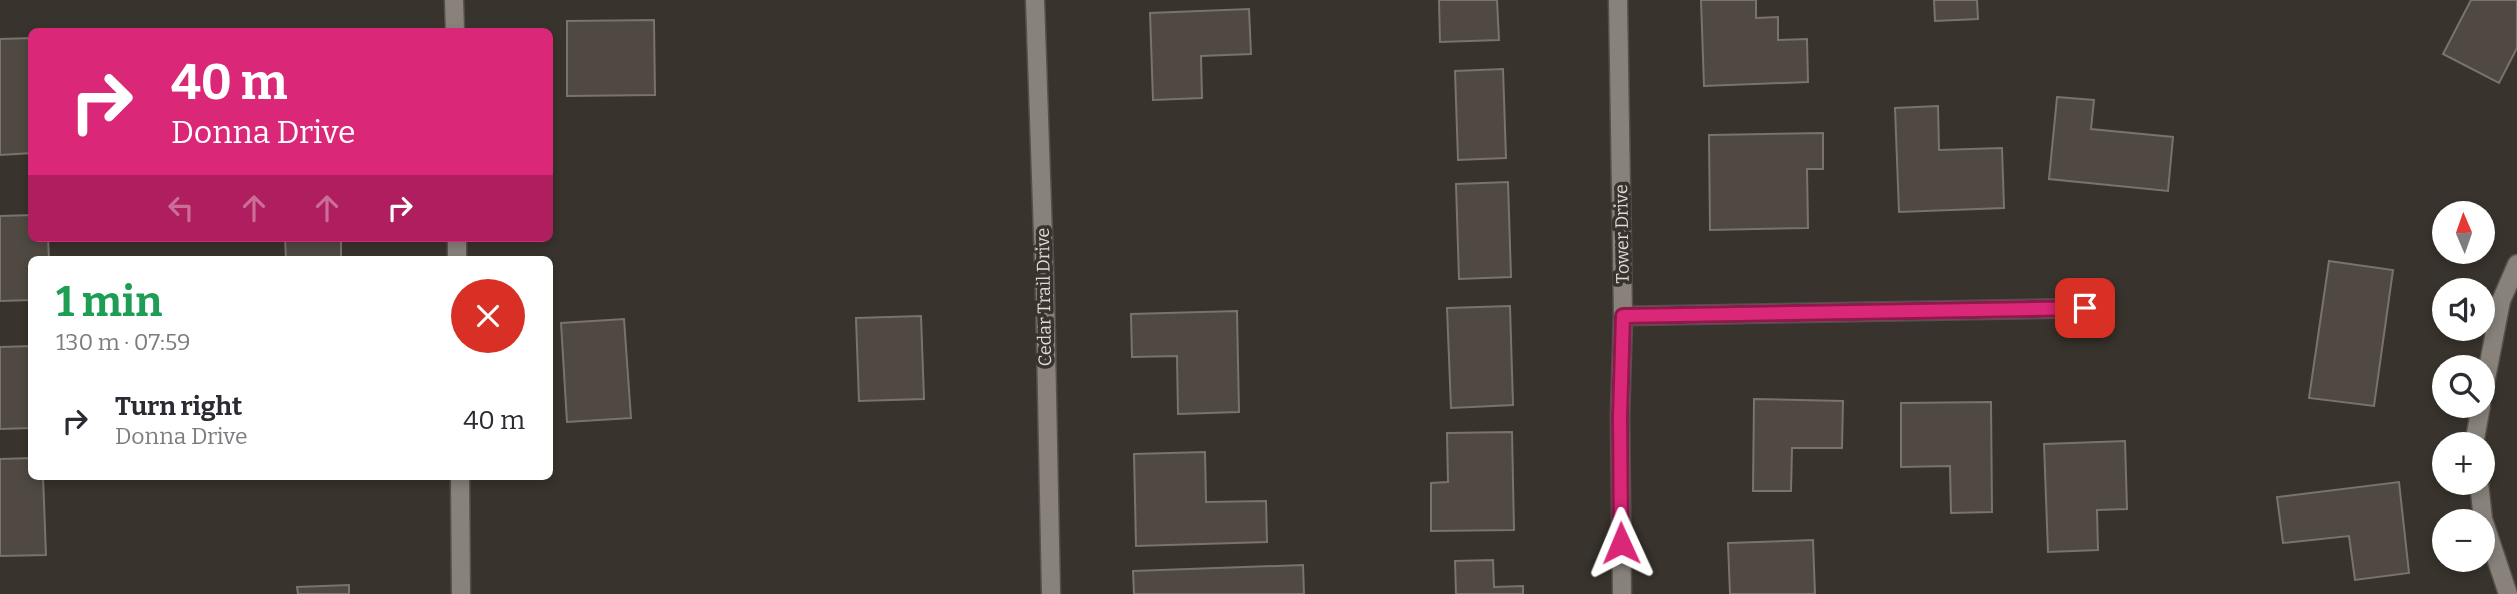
<!DOCTYPE html>
<html lang="en">
<head>
<meta charset="utf-8">
<style>
	body { margin:0; font-family:Bitter,serif; background:#f2f2f3; color:#2b2b33; height:100vh; display:flex; flex-direction:column; font-size:26px; white-space:nowrap }
	* { box-sizing:border-box; margin:0 }
	p { font-size:23px; color:#7c7c81 }
	.icon { flex:none; width:38px; height:38px; fill:none; stroke:currentColor; stroke-width:2; stroke-linecap:round; stroke-linejoin:round }
	.map { position:relative; flex:1; overflow:hidden }
	.drawer { position:absolute; left:28px; top:256px; width:525px; height:224px; display:flex; flex-direction:column; background:#fff; border-radius:10px; box-shadow:0 4px 10px #0003 }
	.drawer>* { flex:none }
	.top-card { position:absolute; left:28px; top:28px; width:525px; height:214px; border-radius:10px; box-shadow:0 4px 10px #0003; background:#db2777; color:#fff; overflow:hidden }
	.needle { width:46px; rotate:358deg }
	.fabs { position:absolute; left:2432px; top:201px; display:grid; gap:14px }
	.fabs a { display:grid; place-items:center; width:63px; height:63px; border-radius:50%; background:#fff; box-shadow:0 4px 10px #0003; font-size:35px }
	.pin { position:absolute; display:grid; place-items:center; width:60px; height:60px; color:#fff; margin:-30px; border-radius:14px; box-shadow:0 4px 10px #0006 }
	.me { position:absolute; width:77px; margin:-38px; rotate:359deg; stroke-linejoin:round; filter:drop-shadow(0 0 5px #0008) }
	.turn { display:flex; align-items:center; gap:24px; height:147px; padding:0 28px; font-size:32px }
	.turn .icon { width:91px; height:91px; stroke-width:2.5 }
	.turn b { display:block; font-size:49px; line-height:60px }
	.lanes { display:flex; align-items:center; height:66px; padding:0 28px; background:#0003; justify-content:center; gap:35px; direction:ltr }
	.lanes .off { opacity:.35 }
	.round { display:grid; place-items:center; flex:none; width:74px; height:74px; border-radius:37px; background:#f2f2f3 }
	.overview { display:flex; align-items:center; justify-content:space-between; height:119px; padding:0 28px }
	h1 { font-size:42px; font-weight:700; line-height:52px; color:#1e9e55 }
	ul { padding:0; list-style:none }
	li { display:flex; align-items:center; gap:21px; height:91px; padding:0 28px }
	li div { flex:1 }
	li b { display:block; font-size:26px }
	li em { font-style:normal }
	.map>svg:first-child { display:block }
</style>
</head>
<body>
<div class="map">
<svg width="2517" height="594" viewBox="0 0 2517 594">
	<rect width="100%" height="100%" fill="#38332c"/>
	<path fill="#4f4942" stroke="#79736c" stroke-width="2" d="M1439,0H1497L1499,40L1440,42Z
		M1701,0H1756V18L1778,17V40L1807,39L1808,82L1704,86Z
		M1934,0H1977L1978,19L1935,21Z
		M2471,0H2517V48L2499,83L2443,54Z
		M1249,9L1251,54L1201,56L1202,98L1153,100L1150,13Z
		M654,20L655,95L567,96V21Z
		M32,38V153L0,155V39Z
		M1503,69L1506,158L1458,160L1455,71Z
		M2057,97L2094,100L2091,129L2173,137L2168,191L2049,179Z
		M1938,106L1939,150L2002,148L2004,208L1899,212L1895,108Z
		M1823,133V169H1807L1808,228L1710,230L1709,135Z
		M1508,182L1511,277L1459,279L1456,184Z
		M32,215V238H48L49,259H32V300L0,301V216Z
		M285,238H341V259H286Z
		M2329,261L2393,270L2374,406L2309,398Z
		M1510,306L1513,405L1451,408L1447,308Z
		M1237,311L1239,412L1178,414L1177,356L1132,357L1131,314Z
		M921,316L924,399L859,401L856,318Z
		M624,319L631,418L567,422L561,323Z
		M32,346V428L0,429V347Z
		M1754,399L1843,401L1842,448H1792L1791,491H1753Z
		M1991,402L1992,512L1951,513L1950,466L1901,467V403Z
		M1512,432L1514,530L1431,531V483L1448,482L1447,433Z
		M2125,441L2127,509L2097,510L2098,550L2048,552L2044,444Z
		M1205,452L1206,502L1266,501L1267,542L1136,546L1134,454Z
		M32,458V476H43L46,555L0,556V459Z
		M2399,482L2409,573L2355,580L2349,536L2283,543L2277,497Z
		M1813,540L1815,594H1730L1728,543Z
		M1493,560L1494,587L1523,586V594H1456L1455,561Z
		M1303,565L1304,594H1134L1133,571Z
		M349,585V594H298L297,587Z"/>
	<g fill="none" stroke-linecap="round" stroke-linejoin="round">
		<g stroke="#55504b" stroke-width="21">
			<path id="minor" d="M454,0L455,32
				M1035,0L1045,294L1051,594
				M1618,0L1623,316L1620,416L1622,594
				M457,238V259
				M1623,316L2085,308
				M2483,394L2501,301L2517,264
				M2474,444L2481,406
				M460,476L461,594
				M2479,483L2483,519L2508,594"/>
		</g>
		<use href="#minor" stroke="#88827b" stroke-width="18"/>
	</g>
	<g fill="none" stroke-linecap="round" stroke-linejoin="round">
		<g stroke="#8e194d" stroke-width="18">
			<path id="route" d="M1621,543L1620,416L1623,316L2085,308"/>
		</g>
		<use href="#route" stroke="#db2777" stroke-width="12"/>
	</g>
	<g text-anchor="middle" stroke-width="7" stroke-linejoin="round" paint-order="stroke">
		<g font-size="18" fill="#dedad6" stroke="#38332c">
			<text transform="translate(1622 234) rotate(-91)" y="6">Tower Drive</text>
			<text transform="translate(1044 297) rotate(-91)" y="6">Cedar Trail Drive</text>
		</g>
	</g>
</svg>
<div class="fabs">
<a><svg class="needle" viewBox="-14 -14 28 28"><path d="M0-13l5 13h-10z" fill="#e53935"/><path d="M0 13l5-13h-10z" fill="#7c7c81"/></svg></a>
<a><svg class="icon" aria-label="sound" viewBox="0 0 24 24"><path d="M4 9h4l5-4v14l-5-4H4zM17 9q2 3 0 6"/></svg></a>
<a><svg class="icon" aria-label="search" viewBox="0 0 24 24"><circle cx="10" cy="10" r="6"/><path d="M15 15l6 6"/></svg></a>
<a>+</a>
<a>−</a>
</div>
<div class="pin" style="left:2085px;top:308px;background:#d93025"><svg class="icon" aria-label="arrive" viewBox="0 0 24 24"><path d="M6 21V4h12l-3 4 3 4H6"/></svg></div>
<svg class="me" style="left:1621px;top:543px" viewBox="-20 -20 40 40"><path d="M0-17L14 15 0 8-14 15z" fill="#db2777" stroke="#fff" stroke-width="4"/></svg>
<div class="top-card">
<div class="turn"><svg class="icon" aria-label="right" viewBox="0 0 24 24"><path d="M7 20v-9h11M14 6l5 5-5 5"/></svg><div><b>40 m</b>Donna Drive</div></div>
<div class="lanes"><svg class="icon off" aria-label="left" viewBox="0 0 24 24"><path d="M17 20v-9H6M10 6l-5 5 5 5"/></svg><svg class="icon off" aria-label="ahead" viewBox="0 0 24 24"><path d="M12 20V5M6 11l6-6 6 6"/></svg><svg class="icon off" aria-label="ahead" viewBox="0 0 24 24"><path d="M12 20V5M6 11l6-6 6 6"/></svg><svg class="icon" aria-label="right" viewBox="0 0 24 24"><path d="M7 20v-9h11M14 6l5 5-5 5"/></svg></div>
</div>
<section class="drawer">
<div class="overview"><div><h1>1 min</h1><p>130 m · 07:59</p></div><a class="round" style="background:#d93025;color:#fff"><svg class="icon" aria-label="close" viewBox="0 0 24 24"><path d="M6 6l12 12M18 6L6 18"/></svg></a></div>
<ul>
<li><svg class="icon" aria-label="right" viewBox="0 0 24 24"><path d="M7 20v-9h11M14 6l5 5-5 5"/></svg><div><b>Turn right</b><p>Donna Drive</p></div><em>40 m</em></li>
</ul>
</section>
</div>
</body>
</html>
